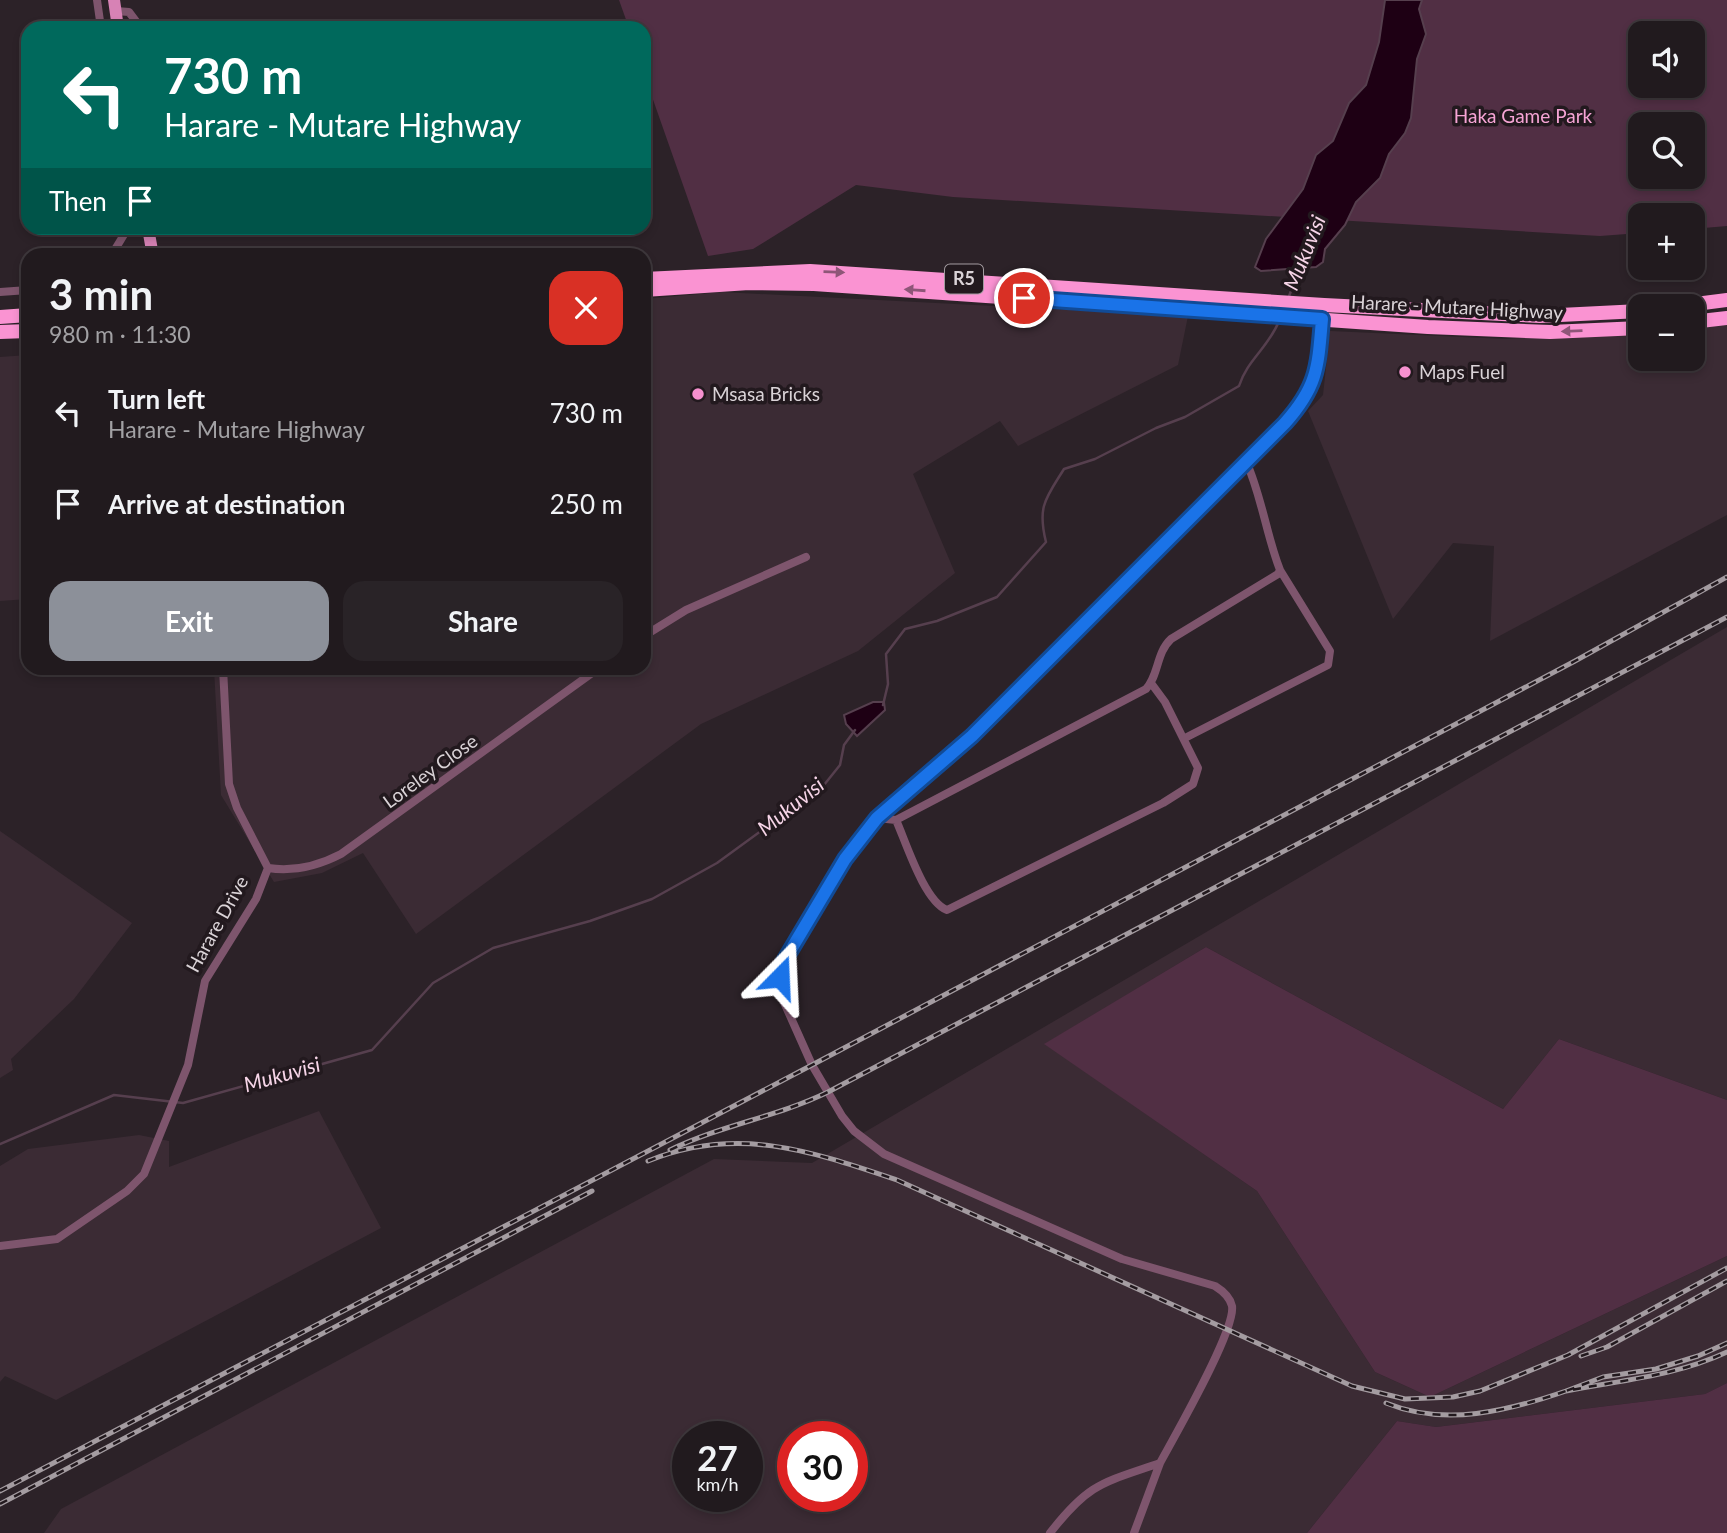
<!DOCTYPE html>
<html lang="en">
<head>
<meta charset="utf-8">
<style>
	body { margin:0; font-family:Lato,sans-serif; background:#292327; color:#f1f3f6; height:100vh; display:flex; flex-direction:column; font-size:26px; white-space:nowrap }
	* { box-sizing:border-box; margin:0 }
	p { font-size:23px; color:#a2a1a4 }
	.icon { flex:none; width:38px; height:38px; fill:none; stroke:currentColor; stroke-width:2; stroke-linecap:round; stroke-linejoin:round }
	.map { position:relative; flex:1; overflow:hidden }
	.sheet { position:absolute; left:21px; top:248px; width:630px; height:427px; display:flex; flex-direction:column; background:#211a1e; border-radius:21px; box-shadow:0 4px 10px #0003,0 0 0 2px #3e383c }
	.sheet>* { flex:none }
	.top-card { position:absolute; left:21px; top:21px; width:630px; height:214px; border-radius:21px; box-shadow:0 4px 10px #0003,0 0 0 2px #3e383c; background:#00695c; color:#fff; overflow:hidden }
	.buttons { position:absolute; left:1628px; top:21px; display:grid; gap:14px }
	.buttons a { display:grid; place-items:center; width:77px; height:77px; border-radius:14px; background:#211a1e; box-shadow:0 4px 10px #0003,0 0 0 2px #3e383c; font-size:35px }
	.speed { position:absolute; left:672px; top:1421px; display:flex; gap:14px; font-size:35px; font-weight:700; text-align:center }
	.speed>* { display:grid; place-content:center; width:91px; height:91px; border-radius:50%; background:#211a1e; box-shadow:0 4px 10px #0003,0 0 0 2px #3e383c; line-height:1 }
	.speed small { font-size:18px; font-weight:400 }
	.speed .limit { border:10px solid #d22; background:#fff; color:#111 }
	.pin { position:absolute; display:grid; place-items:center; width:60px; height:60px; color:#fff; margin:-30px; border:4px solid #fff; border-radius:50%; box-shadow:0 2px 7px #0007 }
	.me { position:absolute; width:77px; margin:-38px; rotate:21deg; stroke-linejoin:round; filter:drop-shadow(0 0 5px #0008) }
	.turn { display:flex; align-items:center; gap:24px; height:147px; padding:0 28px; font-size:32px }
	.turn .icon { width:91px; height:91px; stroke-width:2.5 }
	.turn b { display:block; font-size:49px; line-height:60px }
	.then { display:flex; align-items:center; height:66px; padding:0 28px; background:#0003; gap:14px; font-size:26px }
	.round { display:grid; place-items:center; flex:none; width:74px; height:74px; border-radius:21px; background:#292327 }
	.summary { display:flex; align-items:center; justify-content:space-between; height:119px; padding:0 28px }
	h1 { font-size:42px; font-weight:700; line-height:52px }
	.action { display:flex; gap:14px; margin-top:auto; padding:14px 28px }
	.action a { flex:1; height:80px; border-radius:21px; background:#8c9099; color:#fff; font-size:28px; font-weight:700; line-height:80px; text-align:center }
	.action a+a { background:#292327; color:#f1f3f6 }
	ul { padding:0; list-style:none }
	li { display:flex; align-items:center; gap:21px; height:91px; padding:0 28px }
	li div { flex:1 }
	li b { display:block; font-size:26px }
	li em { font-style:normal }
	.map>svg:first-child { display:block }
</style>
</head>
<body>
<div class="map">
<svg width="1727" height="1533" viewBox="0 0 1727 1533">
	<rect width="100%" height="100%" fill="#2c2228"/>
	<path fill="#3b2b34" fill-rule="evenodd" d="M722,292L1188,316L1178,365L1018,446L1000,421L913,474L955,573L858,651L701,724L416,934L363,853L322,873L274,882L221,795L214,669L644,668V299Z
		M1727,324V515L1490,641L1494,546L1453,543L1393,619L1308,411L1323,395L1330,331L1506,339L1640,330V359H1692V326Z
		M28,355V599L0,601V357Z
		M1727,627V1100L1559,1039L1503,1109L1206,947L1045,1044L1257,1191L1375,1372L1430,1397L1727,1256V1383L1705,1394L1436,1427L1397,1421L1307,1533H44L61,1509L714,1159L812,1163ZM688,1437H747V1496H688ZM793,1437H852V1496H793Z
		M0,831L132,923L74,999L11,1059L13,1070L0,1078Z
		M319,1111L381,1228L56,1400L5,1376L0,1382V1166L28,1149L139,1135L169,1141V1167Z"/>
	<path fill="#512f44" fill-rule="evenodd" d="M619,0H1727V226L1692,229V215H1640V233L1600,236L953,197L856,185L753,249L708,256L644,74V28H629ZM1640,33H1692V86H1640ZM1640,124H1692V177H1640Z
		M1206,947L1503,1109L1559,1039L1727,1100V1256L1430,1397L1375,1372L1257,1191L1044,1044Z
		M1727,1383V1533H1307L1397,1421L1436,1427L1705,1394Z"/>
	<path fill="#1e0014" stroke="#563f4e" stroke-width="2" d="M1385,0H1422L1419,9L1426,34L1417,59L1411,118L1405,133L1389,154L1380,178L1356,202L1345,225L1325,249L1323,262L1316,267L1261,271L1255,267L1266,239L1303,189L1316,155L1333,141L1349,103L1366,85L1379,42Z
		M873,702H884L885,710L857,736L846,724L844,715Z"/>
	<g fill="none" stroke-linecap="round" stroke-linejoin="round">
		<path stroke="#563f4e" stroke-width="2.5" d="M1288,299L1299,269
			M883,705L888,684L886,654L905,629L937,621L997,597L1046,542C1037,506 1046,498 1064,469L1095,459L1156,428L1185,417L1239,386C1247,360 1269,347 1279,321
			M0,1144L114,1095L183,1103L372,1050L433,983L493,948L590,921L652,899L717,863L824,785L840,765L844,745L855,730"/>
		<path stroke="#7e556d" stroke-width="8" d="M97,0L101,28
			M116,11L129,12L141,28
			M128,232L148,229
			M111,256L128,228
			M0,292L28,290
			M644,636L686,610L806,557
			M1185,738L1328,665L1330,651L1280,570
			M877,818L896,820L1146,689C1159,675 1156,653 1171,639L1278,574L1280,570C1266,534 1262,497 1246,461
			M896,820C906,842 924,901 947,910L1163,803L1193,784L1198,768L1165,702L1151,683
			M268,868C295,872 318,866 341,854L599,668
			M0,1246L57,1239L127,1191L144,1174L188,1065L205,981L256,899L268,868L237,808L229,784L223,668
			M1050,1533C1089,1483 1102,1483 1160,1463C1174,1437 1236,1330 1232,1306C1230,1297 1223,1291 1215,1286L1122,1259L884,1154L854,1131L842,1116L812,1065L783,1000L780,971L802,928L845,859L877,818L972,736L1299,408L1314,381L1322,317
			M1134,1533L1160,1463"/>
		<path stroke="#d782b5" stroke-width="12" d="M114,0L118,28
			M148,228L153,256"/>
		<path stroke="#fa93d2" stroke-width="14" d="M644,279L810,271L1324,305L1540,316L1640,311
			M644,290L749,283L814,284L1428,327L1550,332L1640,328
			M1680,306L1727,300
			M0,317L28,315
			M1692,322L1727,318
			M0,332L28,331"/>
		<g stroke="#a49ca1" stroke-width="5">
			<path id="rail" d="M670,1150C721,1125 777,1117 828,1092L1727,617
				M648,1161C737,1125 811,1151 897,1180L1352,1386L1405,1399L1453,1397L1480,1391L1568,1355L1727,1268
				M1727,1343L1698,1356L1656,1369L1603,1377L1566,1391C1622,1380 1676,1376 1727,1352
				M1581,1356L1607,1347L1727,1281
				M1386,1403C1445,1427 1508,1411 1566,1391
				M0,1491L812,1065L1575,661L1727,577
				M0,1504L592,1191"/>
		</g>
		<use href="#rail" stroke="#22191e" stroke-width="2.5" stroke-dasharray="8" stroke-linecap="butt"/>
	</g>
	<defs><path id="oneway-solid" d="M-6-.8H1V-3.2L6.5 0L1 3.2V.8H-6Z" transform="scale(1.75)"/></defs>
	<g fill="#8e5678">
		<use href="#oneway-solid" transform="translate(834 272) rotate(2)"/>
		<use href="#oneway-solid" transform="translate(915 290) rotate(-176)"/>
		<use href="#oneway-solid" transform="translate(1572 331) rotate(178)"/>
	</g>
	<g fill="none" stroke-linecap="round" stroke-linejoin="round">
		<g stroke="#114b97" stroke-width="18">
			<path id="route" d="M780,977L783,963L845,859L877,818L972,736L1285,423C1318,386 1318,367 1322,319L1024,298"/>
		</g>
		<use href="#route" stroke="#1a73e8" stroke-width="12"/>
	</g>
	<g fill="#f690cf" stroke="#22191e" stroke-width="2.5">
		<circle cx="1405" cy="372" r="7"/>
		<circle cx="698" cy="394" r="7"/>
	</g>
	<g text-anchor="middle" stroke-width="7" stroke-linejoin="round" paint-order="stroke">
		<rect fill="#22191e" stroke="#a39ba0" stroke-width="2" x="945" y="264.5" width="38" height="29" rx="5"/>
		<g font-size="18" font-weight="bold" fill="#dad3d7">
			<text x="964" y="285">R5</text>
		</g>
		<g font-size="19" fill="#f6a4d5" stroke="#22191e">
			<text x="1523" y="123">Haka Game Park</text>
		</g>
		<g font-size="19" fill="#dad3d7" stroke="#22191e">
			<text transform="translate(1457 307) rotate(3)" y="7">Harare - Mutare Highway</text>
			<text transform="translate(430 771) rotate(-36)" y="7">Loreley Close</text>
			<text transform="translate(217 924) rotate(-61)" y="7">Harare Drive</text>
		</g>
		<g font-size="19" fill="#dad3d7" stroke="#22191e" text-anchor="start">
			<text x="1419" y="379">Maps Fuel</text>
			<text x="712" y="401">Msasa Bricks</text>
		</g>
		<g font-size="21" font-style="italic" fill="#f7d5e8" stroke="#22191e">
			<text transform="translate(1305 253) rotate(-68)" y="7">Mukuvisi</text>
			<text transform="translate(791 807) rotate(-39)" y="7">Mukuvisi</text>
			<text transform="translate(282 1075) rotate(-16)" y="7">Mukuvisi</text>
		</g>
	</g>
</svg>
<div class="buttons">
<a><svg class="icon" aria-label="sound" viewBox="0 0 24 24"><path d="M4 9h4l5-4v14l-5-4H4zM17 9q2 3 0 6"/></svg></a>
<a><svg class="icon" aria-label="search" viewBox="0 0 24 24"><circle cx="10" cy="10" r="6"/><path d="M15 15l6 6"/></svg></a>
<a>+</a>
<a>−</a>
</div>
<div class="speed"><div>27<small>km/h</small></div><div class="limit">30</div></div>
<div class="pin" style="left:1024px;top:298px;background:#d93025"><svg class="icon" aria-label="arrive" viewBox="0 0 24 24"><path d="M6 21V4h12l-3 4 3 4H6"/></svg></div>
<svg class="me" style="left:780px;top:977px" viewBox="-20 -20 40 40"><path d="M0-17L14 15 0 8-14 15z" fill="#1a73e8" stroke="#fff" stroke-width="4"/></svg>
<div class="top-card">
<div class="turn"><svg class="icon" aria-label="left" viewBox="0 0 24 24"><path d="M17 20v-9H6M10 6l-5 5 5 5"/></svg><div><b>730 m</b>Harare - Mutare Highway</div></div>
<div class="then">Then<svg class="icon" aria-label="arrive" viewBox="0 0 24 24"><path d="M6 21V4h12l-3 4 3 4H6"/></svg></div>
</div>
<section class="sheet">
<div class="summary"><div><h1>3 min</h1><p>980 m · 11:30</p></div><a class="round" style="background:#d93025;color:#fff"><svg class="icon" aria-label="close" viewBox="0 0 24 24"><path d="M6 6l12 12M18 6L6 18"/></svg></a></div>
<ul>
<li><svg class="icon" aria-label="left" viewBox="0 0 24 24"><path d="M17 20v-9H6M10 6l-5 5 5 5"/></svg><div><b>Turn left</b><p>Harare - Mutare Highway</p></div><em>730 m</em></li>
<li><svg class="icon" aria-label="arrive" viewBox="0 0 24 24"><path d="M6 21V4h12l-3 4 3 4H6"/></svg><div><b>Arrive at destination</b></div><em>250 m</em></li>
</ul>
<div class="action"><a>Exit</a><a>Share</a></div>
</section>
</div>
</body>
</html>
